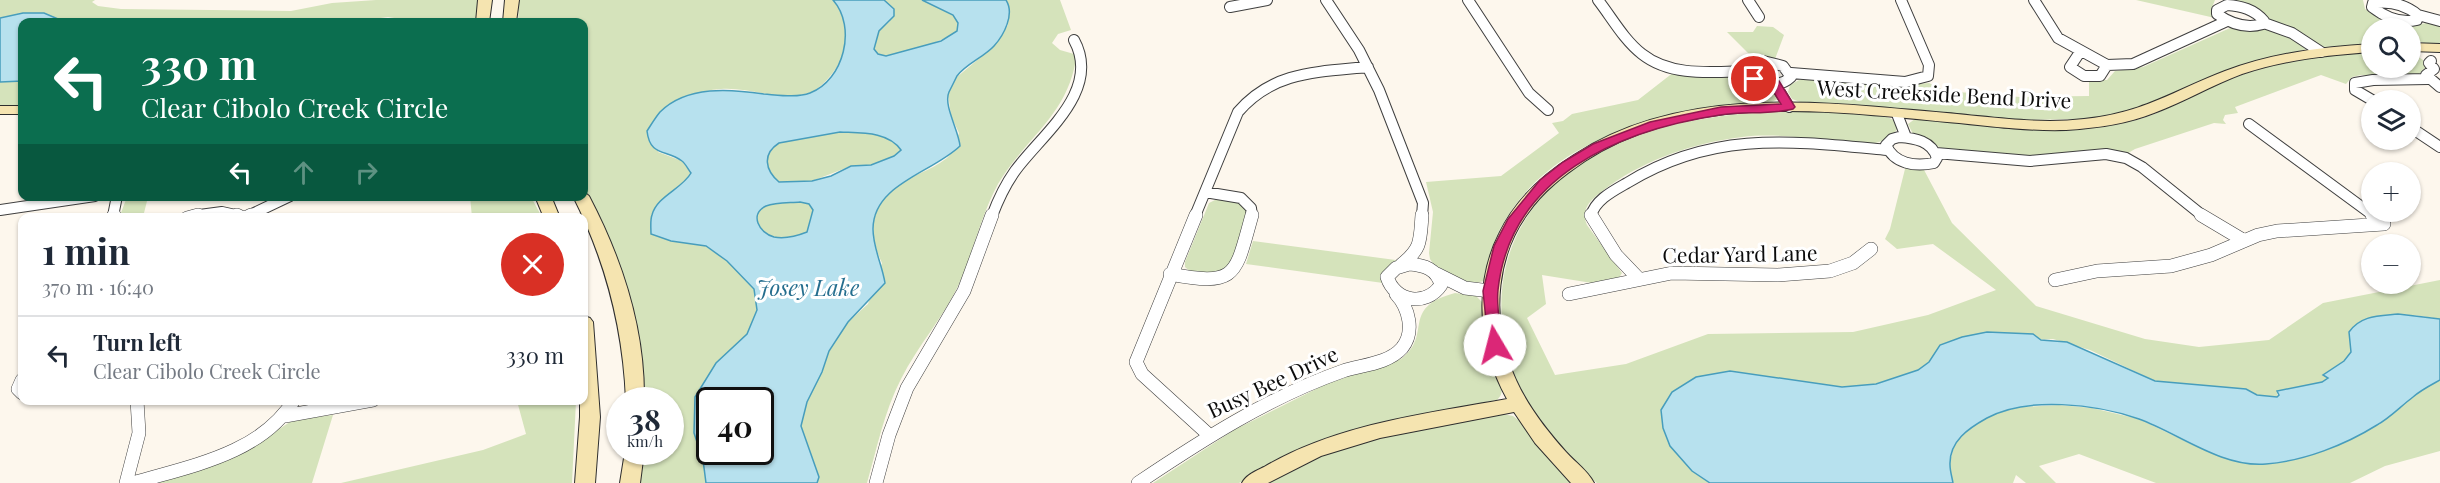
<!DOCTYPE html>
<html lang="en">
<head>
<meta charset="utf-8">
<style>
	body { margin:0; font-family:"Playfair Display",serif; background:#f2f2f3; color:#1f2937; height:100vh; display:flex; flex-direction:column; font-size:22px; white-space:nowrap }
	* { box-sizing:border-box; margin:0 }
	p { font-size:20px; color:#747a83 }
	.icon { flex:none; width:33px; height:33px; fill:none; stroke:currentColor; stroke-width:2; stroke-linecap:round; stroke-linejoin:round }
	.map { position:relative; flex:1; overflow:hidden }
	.side { position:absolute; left:18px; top:213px; width:570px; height:192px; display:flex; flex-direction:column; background:#fff; border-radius:12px; box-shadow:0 2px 4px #0004 }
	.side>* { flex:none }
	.hud { position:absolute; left:18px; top:18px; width:570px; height:183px; border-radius:12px; box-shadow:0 2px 4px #0004; background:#0b6e4f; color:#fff; overflow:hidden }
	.fabs { position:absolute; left:2361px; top:18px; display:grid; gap:12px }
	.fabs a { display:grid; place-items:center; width:60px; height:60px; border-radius:50%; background:#fff; box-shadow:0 2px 4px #0004; font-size:30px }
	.speed { position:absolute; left:606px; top:387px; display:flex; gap:12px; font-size:30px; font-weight:700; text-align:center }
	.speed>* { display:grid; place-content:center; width:78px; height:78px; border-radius:50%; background:#fff; box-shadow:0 2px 4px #0004; line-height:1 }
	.speed small { font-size:15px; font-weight:400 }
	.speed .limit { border:3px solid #111; border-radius:9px; background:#fff; color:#111 }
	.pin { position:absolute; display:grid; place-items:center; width:51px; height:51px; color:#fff; margin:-26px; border:3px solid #fff; border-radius:50%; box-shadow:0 2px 6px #0007 }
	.me { position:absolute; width:66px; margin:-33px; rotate:352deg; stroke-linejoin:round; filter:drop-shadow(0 0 4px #0008) }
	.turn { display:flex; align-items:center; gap:21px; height:126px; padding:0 24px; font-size:27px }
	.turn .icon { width:78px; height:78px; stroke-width:2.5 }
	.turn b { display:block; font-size:42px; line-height:51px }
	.lanes { display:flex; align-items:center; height:57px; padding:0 24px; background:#0003; justify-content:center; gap:30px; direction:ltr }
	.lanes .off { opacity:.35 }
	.round { display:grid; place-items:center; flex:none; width:63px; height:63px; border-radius:32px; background:#f2f2f3 }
	.overview { display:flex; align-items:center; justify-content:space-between; height:102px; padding:0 24px }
	h1 { font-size:36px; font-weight:700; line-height:45px }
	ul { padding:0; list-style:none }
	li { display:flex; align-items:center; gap:18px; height:78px; padding:0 24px; border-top:2px solid #e0e1e3 }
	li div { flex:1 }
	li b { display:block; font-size:22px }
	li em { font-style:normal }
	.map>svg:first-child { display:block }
</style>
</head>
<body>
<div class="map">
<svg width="2440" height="483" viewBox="0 0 2440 483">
	<rect width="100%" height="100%" fill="#fdf7ed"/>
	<path fill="#d5e3bb" d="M0,0H95L92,2L98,6L121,9L291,11L332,3L376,0H480L477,22H406L407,20L388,17L351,22H65C38,10 29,12 0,18Z
		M519,0H833C843,11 848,33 846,48C843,62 823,89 809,93C780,102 750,87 721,89C699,90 679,100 661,111L658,152L682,161L691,173L685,183L669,193L671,241L705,246L727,261L754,289L757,310L747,334L716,363L694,433L703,460L706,483H636L639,452H670V400H640L638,360L625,282L612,244L584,189V22H518Z
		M884,0H922L953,15L958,23L957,32C939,42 898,58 878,55L874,49L879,31L890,21Z
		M1006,0H1060L1071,30L1058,34L1052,43L1060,50L1074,54L1076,59C1067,116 1026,137 998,184C981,215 974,250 960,282C944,317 918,345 901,379C884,412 877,448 867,483H817L819,477L801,426L807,402L822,372L829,351L848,322L868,304L882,263C870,239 869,209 890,190C906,177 931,171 947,158C953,153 956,140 959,133L951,116L948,93L957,77L994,46L1008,25L1009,5Z
		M2136,0H2215L2211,10L2215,18Z
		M2229,0H2363L2365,9L2383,21L2387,28H2372L2371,45L2324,47L2270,20L2264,15Z
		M2426,23L2440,24V45L2427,44L2411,39L2410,28H2404Z
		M1757,26L1773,27L1784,35L1775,59L1753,58L1727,32H1753Z
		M2230,28L2267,29L2287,34L2307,49L2221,72L2153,103L2124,113L2088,119L2023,120L1803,103L1792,99L1788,92L1790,85L1801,79L1810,78L1905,85L1929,83L1946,91L2020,97L2089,96V80H2107L2115,71L2143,67Z
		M2371,52L2372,68H2410L2411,52L2423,60L2426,67L2417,76L2361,75L2352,77L2346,84L2321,75L2235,107L2238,113L2225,115L2223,120L2226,124L2214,123L2135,149L2123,156L2045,157L1943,149L1913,134L1908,124L1915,119H1921L2089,128C2110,125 2131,123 2152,115C2181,104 2207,87 2236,77C2279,61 2325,55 2371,52Z
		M1674,72C1698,74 1772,71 1778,99L1770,103C1671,109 1551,133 1500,229C1491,245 1492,265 1484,281L1471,284L1434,265L1430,259L1429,253L1433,212L1426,182L1501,176L1559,133L1552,123L1563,121L1572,114L1638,100Z
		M22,81V106H0V82Z
		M1767,111C1788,111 1880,109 1893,120C1895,123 1896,126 1897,129C1894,135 1883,142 1875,143C1864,145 1850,142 1838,141C1807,138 1773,133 1742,137C1694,143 1649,158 1609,186C1595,197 1579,206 1587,225L1622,273L1618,279L1592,283L1542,275L1546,304L1527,318L1555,375L1626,364L1708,334L1853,332L1928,315L1996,290L1933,244L1897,249L1885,239L1890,229L1906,165L1923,168L1952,223L2036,306L2145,339L2199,347L2269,340L2323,303L2440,280V319C2414,314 2366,308 2349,332L2352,352L2344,361L2324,375L2328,378L2322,382L2278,391L2277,397L2257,395L2252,392L2155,381L2090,350L2053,339L1941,345L1929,363L1918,370L1876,384L1842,387L1730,371L1692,471L1710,483H1597C1585,474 1575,461 1565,450C1548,433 1529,411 1519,388C1481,296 1504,209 1592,156C1645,124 1707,117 1767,111Z
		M840,132C861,133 887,131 901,150L894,156L871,165L851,166L812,181L779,182C765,169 762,154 779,143Z
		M127,197H148L143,217L119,218Z
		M470,197H531L542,217H472Z
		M1219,198L1238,201L1248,211L1231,266C1218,274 1197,279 1185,267V262L1209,203Z
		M800,202L809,204L813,210L807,232C797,236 785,239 774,237C759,233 749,214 766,206C776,202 790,203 800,202Z
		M1253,241L1403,261L1383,283L1246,264Z
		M1455,293L1476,296L1484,304L1498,381C1502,389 1504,393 1497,400L1363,427L1323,439L1284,456L1239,483H1153L1234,430L1326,384L1401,359C1434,334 1399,308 1455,293Z
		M2440,380V451L2385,466L2350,483H2156L2079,454L2039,466L2056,483H2026L2016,475L2013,483H1953L1949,464L1956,441L1968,429L1994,414L2020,407L2059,405L2092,408L2139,419L2195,446L2239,461L2379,425L2415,394Z
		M517,401H576L572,483H341L483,450L526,434Z
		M1503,414L1513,416L1521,422L1542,451L1574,483H1270C1332,437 1428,429 1503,414Z
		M333,415L312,483H158L250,448L293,420Z"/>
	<path fill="#b7e1ee" stroke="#479dbc" stroke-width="1.5" fill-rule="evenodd" d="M833,0H884L894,9V16L879,31L874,49L878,54L886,56L941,41L957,31L958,23L953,15L922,0H1006C1015,14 1004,35 994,46C984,57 966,64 957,76C955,80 951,88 949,92C943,105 959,131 960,146C932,173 873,184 873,229C873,248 882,264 885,283L848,322L829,351L822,372L807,402L801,426L819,477L817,483H706L703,460L694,433L695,397L716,363L747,334L757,310L754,289L727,261L706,246L671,241L651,234C651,228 650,220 652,215C657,196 682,189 691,173C688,169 685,163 682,161C666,149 650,157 647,131C651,125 655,118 660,112C687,85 731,89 764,94C778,95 797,98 810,93C844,80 857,27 833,0ZM840,132C860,133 888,131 901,150L894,156L871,165L851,166L831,176L812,181L779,182C765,170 762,154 779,143ZM800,202L809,204L813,210L807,232C797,236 785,239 774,237C759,233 749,214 766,206C776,202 790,203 800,202ZM710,400H760V452H710Z
		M23,13H44L65,22H22V81L0,82V18Z
		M2398,314L2440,319V380C2431,385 2421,390 2413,397C2401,406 2390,418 2377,425C2345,445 2304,461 2266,464C2222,468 2178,433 2139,419C2096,404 2027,396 1987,418C1969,428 1949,441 1950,465C1950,471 1952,477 1953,483H1710L1692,471L1670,446L1663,428L1661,410L1672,392L1696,377L1730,371L1842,387L1876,384L1918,370L1929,362L1940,345L1962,337L1987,332L2033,334L2041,340L2067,342L2155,381L2246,389L2257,395L2277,397L2279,395L2277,391L2322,382L2328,378L2323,375L2344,361L2351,352L2349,332C2361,315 2379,316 2398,314Z"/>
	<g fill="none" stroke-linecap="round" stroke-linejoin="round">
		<g stroke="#3f3f3f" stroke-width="12">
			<path id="street-far1" d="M1326,0L1359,50L1379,90L1423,203L1422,216
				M1468,0L1529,93L1548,110
				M1598,0C1612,18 1624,40 1642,54C1671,77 1712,72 1746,71
				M1748,0L1759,17
				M2034,0L2058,38L2107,65L2133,64L2227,21
				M2373,3C2390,1 2405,4 2418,15L2417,20C2400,24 2385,17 2372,7Z
				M2227,5C2241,6 2254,9 2264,21L2263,24C2246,29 2231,24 2217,14V10Z
				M1230,7L1267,0
				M2418,15L2440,21
				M2264,23L2292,33L2321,52
				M2401,28L2408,22
				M2080,52L2070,67L2084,76H2100L2107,65
				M1759,60L1783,66L1791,77C1777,90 1756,84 1745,69L1746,64Z
				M2431,61L2429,63L2434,69L2426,75L2440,87
				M1791,73L1905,82L1928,76L1929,65L1901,0
				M1775,84L1789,107
				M2372,100L2355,90V83L2373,80L2428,79
				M1897,114L1906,137
				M2249,124L2374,216
				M2410,127L2440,147
				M1899,137C1915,138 1932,141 1937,158L1934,163C1915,167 1894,164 1886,145L1892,139Z
				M1936,153L2030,161L2106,154L2126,158L2142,167L2203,216
				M1205,192L1241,198L1251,208L1252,216
				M0,210L95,196
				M113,216L117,196
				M192,216L222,212L240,216
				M248,216L290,196
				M992,216C998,200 1005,185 1015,171C1042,134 1102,91 1074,40
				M1195,216L1238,112C1273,71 1318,72 1368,67
				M1591,216C1595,200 1613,191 1627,183C1713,130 1792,141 1887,150"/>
		</g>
		<g stroke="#3f3f3f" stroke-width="14">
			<path id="street" d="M237,215L243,218
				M1196,215L1136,362L1142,374L1209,435
				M1591,215L1616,255L1639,279
				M2201,215L2243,240
				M2372,215L2384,224
				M113,218L114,215
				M187,218L198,215
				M245,218L251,215
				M1409,264C1424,265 1437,269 1441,285C1426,307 1395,302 1387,277L1396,268Z
				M1401,265C1422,248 1420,241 1422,215
				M1170,274C1238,287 1235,275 1252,215
				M1437,274L1465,288L1490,291
				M2055,280L2097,271L2171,266L2211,255L2258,235L2277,231L2384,224
				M1569,294L1672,273L1778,275L1830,271L1853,263L1871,249
				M22,380L18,389L22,393
				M285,416L373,400
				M126,483L139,433L137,400
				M133,483C190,466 261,454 294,400
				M876,483L889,435L907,388L964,291L992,215
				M1138,483C1202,440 1269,397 1343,371C1361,365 1388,364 1402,348C1415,332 1409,308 1396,294"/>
		</g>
		<g stroke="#2e2e2e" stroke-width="2">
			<path id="secondary" d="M478,0H492L489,22H476Z
				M505,0H519L516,22H503Z
				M2410,43L2440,44V52L2410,51Z
				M2372,44V52C2328,55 2284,60 2242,74C2212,85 2184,102 2154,113C2127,124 2096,128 2066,130C2030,131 1995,127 1959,123C1836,112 1694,90 1585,161C1563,176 1543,191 1528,213C1497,255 1492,313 1509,362C1520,396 1542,425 1566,452C1575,462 1588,471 1594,483H1571L1535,443L1514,412L1380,438L1321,456L1268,483H1242C1246,475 1256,471 1264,467C1337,424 1425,414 1507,399C1479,349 1473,286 1499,234C1515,200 1542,175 1574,155C1686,82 1831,103 1957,114C2000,118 2042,124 2084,119C2143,113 2173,91 2225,71C2272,53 2322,47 2372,44Z
				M0,106H22V114H0Z
				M584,192L589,196C622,259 645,328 644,400H626C623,327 606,262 573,196H584Z
				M535,196H551L560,218H544Z
				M584,316L590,318L593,322L600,417L595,483H575L580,417V400H584Z
				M625,452H644L640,483H620Z"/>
		</g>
		<use href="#street-far1" stroke="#fff" stroke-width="10"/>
		<use href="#street" stroke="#fff" stroke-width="13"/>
		<use href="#secondary" fill="#f5e4b0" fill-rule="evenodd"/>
	</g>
	<path fill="#db2777" stroke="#8e194d" stroke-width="1.5" d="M1754,75L1779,81L1795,107L1793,109C1769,115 1744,111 1720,115C1620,130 1510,176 1498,290C1496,307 1501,328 1502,345L1495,350L1489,349L1483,291L1494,246L1508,219L1540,180L1563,162L1593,144L1650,122L1721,107L1781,104L1770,86L1750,81V76Z"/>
	<g text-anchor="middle" stroke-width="6" stroke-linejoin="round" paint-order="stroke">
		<g font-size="21" fill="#0c0c0c" stroke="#fff">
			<text transform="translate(1944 95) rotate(3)" y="7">West Creekside Bend Drive</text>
			<text transform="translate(1740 255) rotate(-1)" y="7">Cedar Yard Lane</text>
			<text transform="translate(1273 383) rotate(-25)" y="7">Busy Bee Drive</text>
		</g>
		<g font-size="22" font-style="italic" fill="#256e8e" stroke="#fff">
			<text x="808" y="296">Josey Lake</text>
		</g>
	</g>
</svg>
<div class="fabs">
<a><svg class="icon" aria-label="search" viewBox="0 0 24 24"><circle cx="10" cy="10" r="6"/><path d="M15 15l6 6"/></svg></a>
<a><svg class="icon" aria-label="layers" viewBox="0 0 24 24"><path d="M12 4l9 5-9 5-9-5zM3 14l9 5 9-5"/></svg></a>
<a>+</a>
<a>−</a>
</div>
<div class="speed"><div>38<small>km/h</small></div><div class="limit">40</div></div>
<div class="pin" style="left:1754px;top:79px;background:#d93025"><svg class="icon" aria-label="arrive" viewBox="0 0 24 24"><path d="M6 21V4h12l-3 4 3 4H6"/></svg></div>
<svg class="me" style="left:1495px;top:345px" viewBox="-20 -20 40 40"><circle r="19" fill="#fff"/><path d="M0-13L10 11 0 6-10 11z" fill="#db2777"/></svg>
<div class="hud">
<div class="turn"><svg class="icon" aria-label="left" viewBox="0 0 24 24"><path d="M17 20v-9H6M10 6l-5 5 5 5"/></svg><div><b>330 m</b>Clear Cibolo Creek Circle</div></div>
<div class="lanes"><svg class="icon" aria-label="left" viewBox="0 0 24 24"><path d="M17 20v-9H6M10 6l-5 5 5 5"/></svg><svg class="icon off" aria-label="ahead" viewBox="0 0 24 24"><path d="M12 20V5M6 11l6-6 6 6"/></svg><svg class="icon off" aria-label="right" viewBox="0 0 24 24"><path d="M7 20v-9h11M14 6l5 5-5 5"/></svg></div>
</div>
<section class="side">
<div class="overview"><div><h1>1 min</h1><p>370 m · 16:40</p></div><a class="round" style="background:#d93025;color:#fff"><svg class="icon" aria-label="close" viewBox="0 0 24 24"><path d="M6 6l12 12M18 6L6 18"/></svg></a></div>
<ul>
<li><svg class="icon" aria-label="left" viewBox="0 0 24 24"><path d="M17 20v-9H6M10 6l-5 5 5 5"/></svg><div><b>Turn left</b><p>Clear Cibolo Creek Circle</p></div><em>330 m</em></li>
</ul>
</section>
</div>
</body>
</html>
